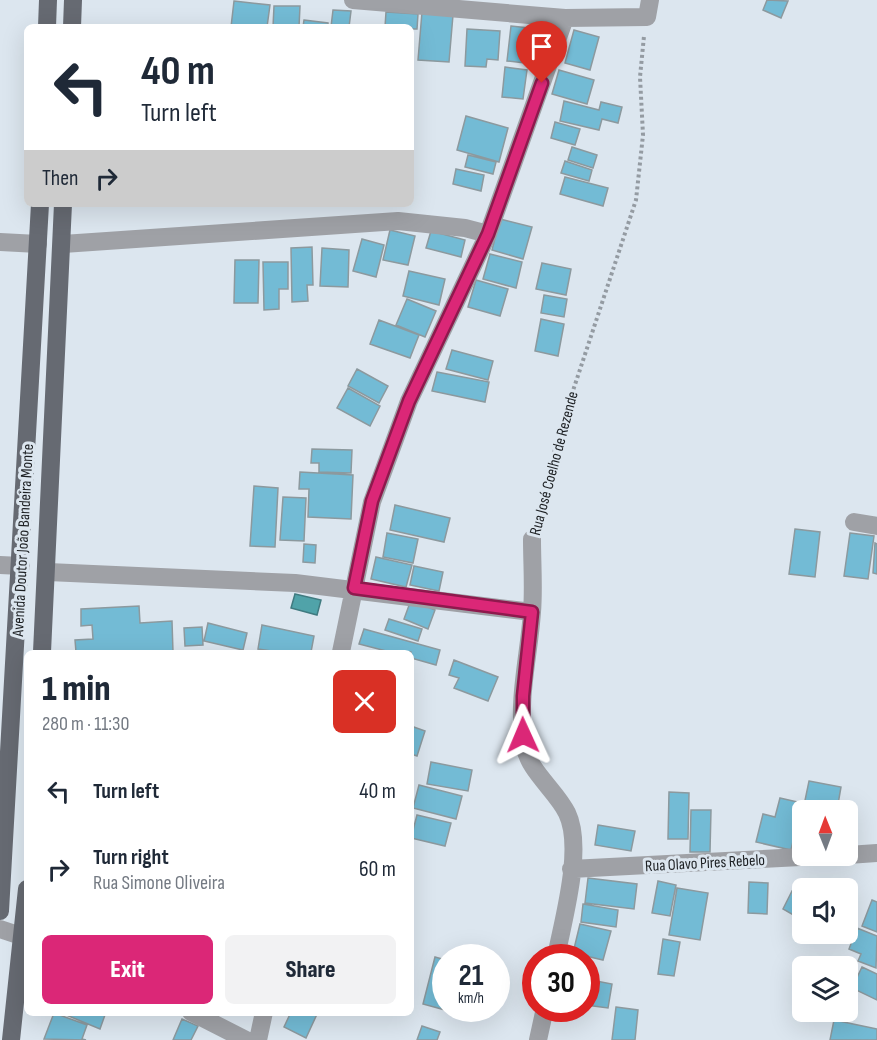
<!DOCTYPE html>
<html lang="en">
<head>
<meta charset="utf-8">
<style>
	body { margin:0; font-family:"Sofia Sans Condensed",sans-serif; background:#f2f2f3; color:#1f2937; height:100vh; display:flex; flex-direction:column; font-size:22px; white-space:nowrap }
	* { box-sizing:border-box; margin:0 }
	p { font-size:20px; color:#747a83 }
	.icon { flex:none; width:33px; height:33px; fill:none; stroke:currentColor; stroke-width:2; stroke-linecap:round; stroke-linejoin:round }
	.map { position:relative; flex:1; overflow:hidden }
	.drawer { position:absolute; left:24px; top:650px; width:390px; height:366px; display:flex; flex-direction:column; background:#fff; border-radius:9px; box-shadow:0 6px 24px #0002 }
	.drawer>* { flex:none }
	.top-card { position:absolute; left:24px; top:24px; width:390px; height:183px; border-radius:9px; box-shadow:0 6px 24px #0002; background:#fff; color:#1f2937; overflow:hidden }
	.needle { width:39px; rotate:359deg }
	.buttons { position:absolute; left:792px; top:800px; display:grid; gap:12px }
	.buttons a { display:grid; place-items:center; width:66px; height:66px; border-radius:9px; background:#fff; box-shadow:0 6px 24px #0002; font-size:30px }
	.speed { position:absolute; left:432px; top:944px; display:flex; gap:12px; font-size:30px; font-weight:700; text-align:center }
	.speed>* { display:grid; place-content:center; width:78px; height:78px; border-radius:50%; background:#fff; box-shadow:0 6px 24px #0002; line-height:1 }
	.speed small { font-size:15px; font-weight:400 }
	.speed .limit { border:9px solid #d22; background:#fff; color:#111 }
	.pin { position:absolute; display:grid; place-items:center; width:51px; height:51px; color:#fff; margin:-62px -26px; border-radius:50% 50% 50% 0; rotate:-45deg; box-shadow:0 0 6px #0007 }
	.pin .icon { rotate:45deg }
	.me { position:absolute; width:66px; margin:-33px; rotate:359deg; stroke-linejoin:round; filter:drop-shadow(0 0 4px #0008) }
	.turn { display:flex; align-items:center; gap:21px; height:126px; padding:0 18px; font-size:27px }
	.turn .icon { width:78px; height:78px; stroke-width:2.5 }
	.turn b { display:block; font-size:42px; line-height:51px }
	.then { display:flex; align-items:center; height:57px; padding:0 18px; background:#0003; gap:12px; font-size:22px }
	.round { display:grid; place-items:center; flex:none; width:63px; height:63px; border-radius:9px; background:#f2f2f3 }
	.headline { display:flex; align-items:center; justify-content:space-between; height:102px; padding:0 18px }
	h1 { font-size:36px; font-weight:800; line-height:45px }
	.cta { display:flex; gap:12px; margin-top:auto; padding:12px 18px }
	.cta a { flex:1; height:69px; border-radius:9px; background:#db2777; color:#fff; font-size:24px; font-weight:800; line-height:69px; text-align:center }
	.cta a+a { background:#f2f2f3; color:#1f2937 }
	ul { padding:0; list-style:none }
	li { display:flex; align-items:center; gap:18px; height:78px; padding:0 18px }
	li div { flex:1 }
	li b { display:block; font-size:22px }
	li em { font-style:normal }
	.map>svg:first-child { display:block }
</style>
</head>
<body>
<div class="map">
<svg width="877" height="1040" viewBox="0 0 877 1040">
	<rect width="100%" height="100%" fill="#dce6ef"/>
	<path fill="#50a3a9" stroke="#407b80" stroke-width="1.5" d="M295,594L321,600L317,615L291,608Z"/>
	<path fill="#73bbd5" stroke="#8c999e" stroke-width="1.5" d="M767,0L788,1L781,18L763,10Z
		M234,1L270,5L267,27H231Z
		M274,6H300L299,27H273Z
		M333,10L351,11L349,27H331Z
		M386,12L418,14L417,29H412L411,39V27H385Z
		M422,12L453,15L449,62L418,60Z
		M304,20L328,23V27H303Z
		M511,26L538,29L533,64L507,61Z
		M467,29L500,31L498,60L487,59L486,67L465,66Z
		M574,30L599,37L590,70L565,63Z
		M505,67L527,70L523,99L502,97Z
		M559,70L594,80L587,104L552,94Z
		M564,101L599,110L601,102L622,107L618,123L602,119L599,130L560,121Z
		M466,116L508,128L499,162L457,150Z
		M555,122L580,129L575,145L551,138Z
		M572,147L597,155L593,168L568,160Z
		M468,155L496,162L493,174L465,167Z
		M565,161L592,170L589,181L561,173Z
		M456,169L484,175L481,191L453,184Z
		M565,177L608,188L603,206L560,194Z
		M500,219L532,227L523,259L492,250Z
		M390,230L415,236L408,265L383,260Z
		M431,231L465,240L461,257L426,248Z
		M362,239L384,245L376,277L353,271Z
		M312,247L313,285H307L308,301L292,302L291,248Z
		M322,248L349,250L348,287L320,286Z
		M490,254L522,262L516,288L483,279Z
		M235,260H259L258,303H234Z
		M263,262H288V289H279V309L264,310Z
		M542,263L571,269L566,295L536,289Z
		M409,271L445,279L439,305L403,296Z
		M476,280L508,289L500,316L468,307Z
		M544,295L567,299L564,317L541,313Z
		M407,299L436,311L425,337L396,325Z
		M541,319L564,324L558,356L535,351Z
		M379,320L419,335L410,358L370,344Z
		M452,350L493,361L488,380L446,369Z
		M357,369L388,386L379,403L348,386Z
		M437,372L489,382L485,402L432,391Z
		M348,388L380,406L370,426L337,408Z
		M312,449L352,450L351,473L319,472V463H311Z
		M300,472L353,475L351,519L308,517L309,489H299Z
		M254,486L278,488L275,547L250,546Z
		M283,497L306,498L304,541L280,540Z
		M395,505L450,518L444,542L390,530Z
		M795,529L820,532L815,577L789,574Z
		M387,533L418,539L413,563L383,557Z
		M850,533L874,536L868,579L844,576Z
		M875,543L877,544V574L873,573Z
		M304,544L316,545L315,563L303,562Z
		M376,557L412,565L406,587L371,579Z
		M414,566L443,572L439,591L410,585Z
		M411,600L435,610L428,629L404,619Z
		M139,606L140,623L172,621L173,652H76L75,640L93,639L92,625L81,626V609Z
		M389,619L422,629L418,641L385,630Z
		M208,623L247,633L243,650L204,641Z
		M262,625L314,636L311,652H278L258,649Z
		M202,627L203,645L185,646L184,628Z
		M364,629L440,650L436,665L411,658V652H390L359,644Z
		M454,660L498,677L488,701L454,688L459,678L449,675Z
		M411,726L425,731L417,756L411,754Z
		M431,762L472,770L468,791L427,784Z
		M809,781L841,787L837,810H803Z
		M419,785L462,796L456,819L413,808Z
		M669,792L689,793L688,839H668Z
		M780,798L802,803L791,850L756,842L763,814L775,817Z
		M691,810H711L710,852H690Z
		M417,815L451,823L445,846L411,838Z
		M598,825L635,831L631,851L595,845Z
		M588,878L637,884L634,909L585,903Z
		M658,881L676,885L670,916L652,913Z
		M749,882L768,883L767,914L748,913Z
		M677,888L708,893L700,940L669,935Z
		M792,891L802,897V920L783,909Z
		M872,900L877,902V932L862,926Z
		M583,904L618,910L616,927L581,922Z
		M580,924L611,931L603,960L573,953Z
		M857,928L877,936L876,968L858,961L861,954L849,949Z
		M663,939L680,942L674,976L658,974Z
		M435,957L446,960L445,1010L423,1004Z
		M862,967L877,974V1000L852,988Z
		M586,979L612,984L608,1008L586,1005Z
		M616,1007L638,1010L635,1040H612Z
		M59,1012H106L100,1029Z
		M291,1012H318L306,1038L284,1027Z
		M54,1013L87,1025L82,1039L86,1040L44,1039Z
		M182,1019L198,1026L191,1040H173Z
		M834,1020L877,1029V1040H830Z
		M422,1026L440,1032L437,1040H417Z"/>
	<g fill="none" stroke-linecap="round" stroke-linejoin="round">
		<path stroke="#949ba2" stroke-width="4" stroke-dasharray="3 3" stroke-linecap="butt" d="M536,522L560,430L636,200L643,135L640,77L644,36"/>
		<path stroke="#9fa1a6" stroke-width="18" d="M353,0L565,18L647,17L650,0
			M0,242L38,244
			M63,244L398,221L465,228L488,234
			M854,522L877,526
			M532,539C532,564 534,588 532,612C529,656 517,700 524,744C528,771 556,790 567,813C584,848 563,920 556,957
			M0,565L21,566
			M48,572L295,583L532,612
			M341,652L372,502L409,401L488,234L565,18
			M848,855L877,853
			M571,869L839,855
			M0,929L27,938
			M191,1012L246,1040
			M258,1040L264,1012
			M538,1040L545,1008"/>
		<path stroke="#666a72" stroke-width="18" d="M47,27L48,0
			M72,27L73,0
			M42,652L63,204
			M0,911L40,204
			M11,1040L27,889"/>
	</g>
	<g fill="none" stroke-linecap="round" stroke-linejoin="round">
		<g stroke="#8e194d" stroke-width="15">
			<path id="route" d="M523,735V696L532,612L354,588L372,501L409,401L488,234L542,83"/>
		</g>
		<use href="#route" stroke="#db2777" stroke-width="10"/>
	</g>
	<g text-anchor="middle" stroke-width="6" stroke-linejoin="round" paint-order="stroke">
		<g font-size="16" fill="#1c1f22" stroke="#dce6ef">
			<text transform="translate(553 463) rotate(-75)" y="6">Rua José Coelho de Rezende</text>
			<text transform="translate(22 540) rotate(-87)" y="6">Avenida Doutor João Bandeira Monte</text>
			<text transform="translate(705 862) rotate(-3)" y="6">Rua Olavo Pires Rebelo</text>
		</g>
	</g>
</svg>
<div class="buttons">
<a><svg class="needle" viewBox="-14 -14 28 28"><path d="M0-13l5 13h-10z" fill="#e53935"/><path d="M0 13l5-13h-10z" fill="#747a83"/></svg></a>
<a><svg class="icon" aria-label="sound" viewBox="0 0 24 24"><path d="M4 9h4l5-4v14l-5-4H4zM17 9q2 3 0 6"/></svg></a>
<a><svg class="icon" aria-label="layers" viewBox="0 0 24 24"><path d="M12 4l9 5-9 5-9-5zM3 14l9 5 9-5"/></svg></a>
</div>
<div class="speed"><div>21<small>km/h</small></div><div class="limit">30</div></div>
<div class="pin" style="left:542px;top:83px;background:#d93025"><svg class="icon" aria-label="arrive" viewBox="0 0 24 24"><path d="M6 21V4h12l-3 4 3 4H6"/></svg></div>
<svg class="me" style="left:523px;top:735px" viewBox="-20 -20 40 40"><path d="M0-17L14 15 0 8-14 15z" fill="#db2777" stroke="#fff" stroke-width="4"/></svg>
<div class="top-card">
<div class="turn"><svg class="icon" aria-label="left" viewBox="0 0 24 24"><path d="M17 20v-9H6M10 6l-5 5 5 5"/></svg><div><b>40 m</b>Turn left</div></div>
<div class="then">Then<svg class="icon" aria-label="right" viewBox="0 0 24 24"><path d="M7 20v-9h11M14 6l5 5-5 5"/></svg></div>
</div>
<section class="drawer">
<div class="headline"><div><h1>1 min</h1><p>280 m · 11:30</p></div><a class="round" style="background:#d93025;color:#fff"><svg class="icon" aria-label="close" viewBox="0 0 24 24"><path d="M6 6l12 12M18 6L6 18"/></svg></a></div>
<ul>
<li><svg class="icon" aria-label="left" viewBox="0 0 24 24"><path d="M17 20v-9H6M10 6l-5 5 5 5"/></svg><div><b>Turn left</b></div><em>40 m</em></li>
<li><svg class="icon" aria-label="right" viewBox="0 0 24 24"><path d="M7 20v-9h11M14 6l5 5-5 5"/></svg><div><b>Turn right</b><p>Rua Simone Oliveira</p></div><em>60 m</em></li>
</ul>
<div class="cta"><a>Exit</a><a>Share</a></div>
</section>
</div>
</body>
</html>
